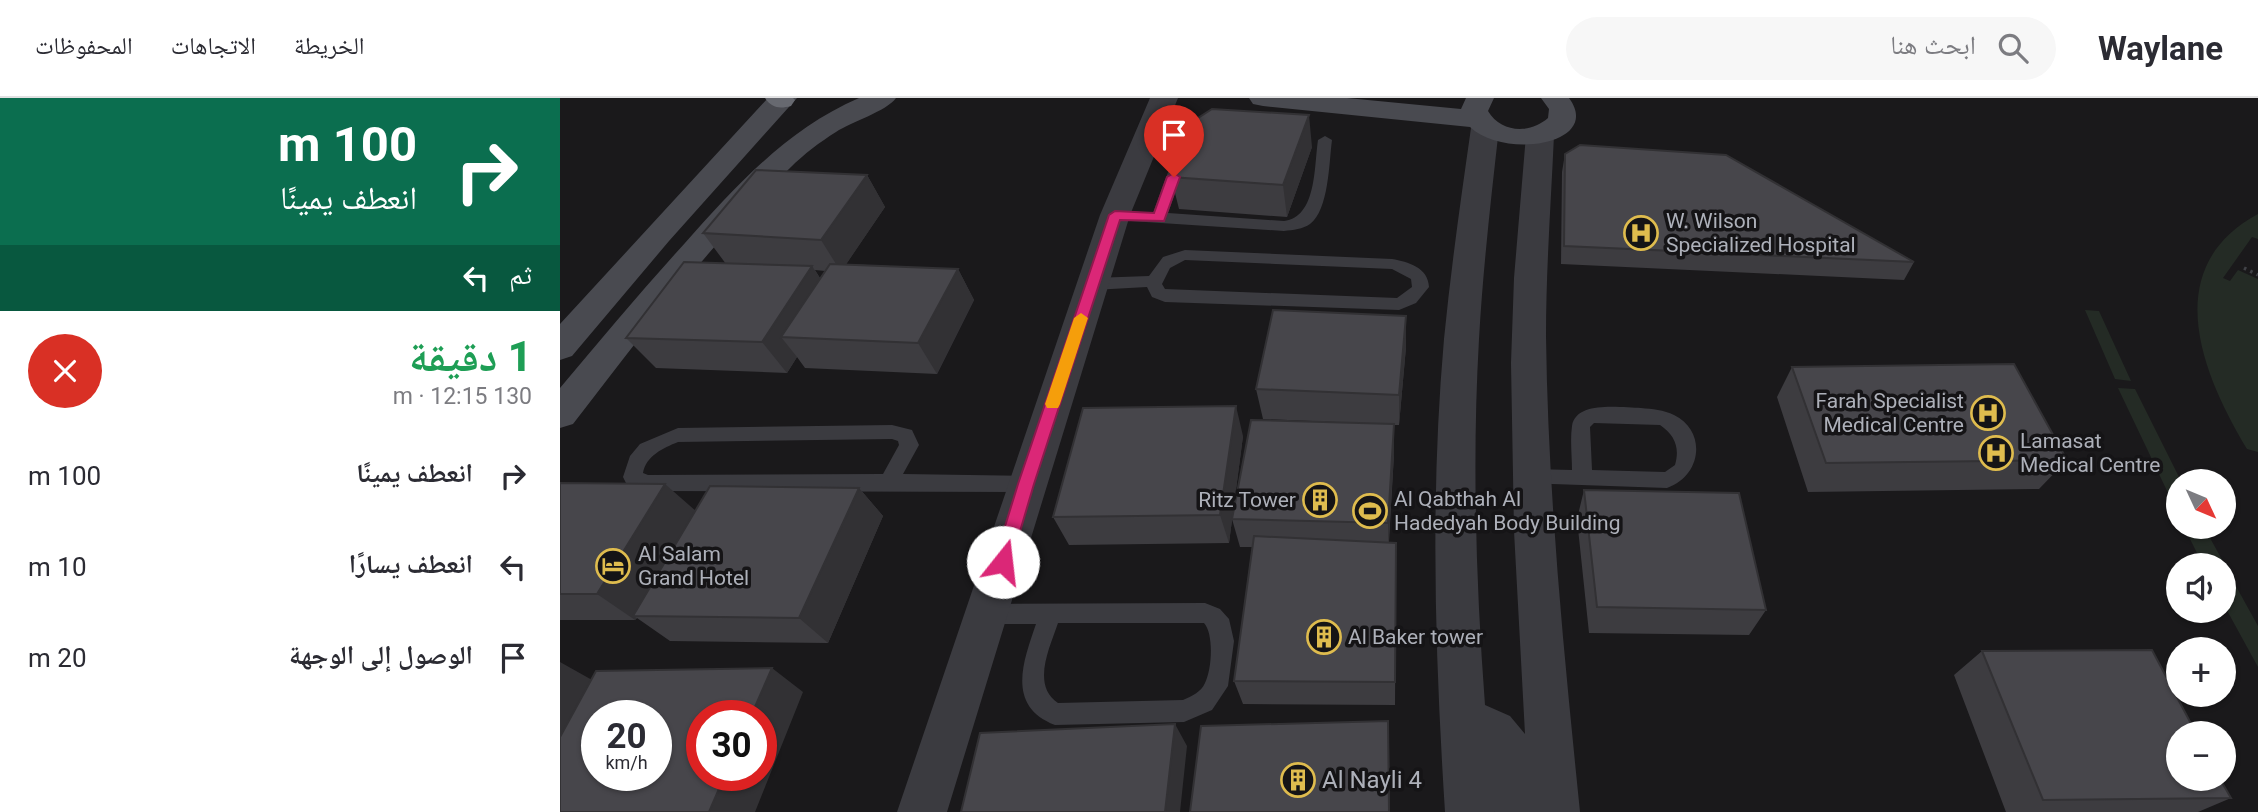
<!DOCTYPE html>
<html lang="ar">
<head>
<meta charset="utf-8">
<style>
	body { margin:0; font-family:Roboto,"Noto Naskh Arabic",sans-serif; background:#f7f7f7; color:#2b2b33; direction:rtl; height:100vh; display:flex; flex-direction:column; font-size:26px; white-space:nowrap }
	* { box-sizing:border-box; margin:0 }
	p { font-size:23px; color:#7c7c81 }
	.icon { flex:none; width:38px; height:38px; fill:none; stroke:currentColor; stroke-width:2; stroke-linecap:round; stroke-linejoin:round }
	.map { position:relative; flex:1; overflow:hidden; direction:ltr }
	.sheet { display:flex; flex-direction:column; background:#fff; width:560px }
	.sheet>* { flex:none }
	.top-card { background:#0b6e4f; color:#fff; overflow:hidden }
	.needle { width:46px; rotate:134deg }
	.tools { position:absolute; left:1606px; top:371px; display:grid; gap:14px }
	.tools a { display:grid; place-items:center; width:70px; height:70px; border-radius:50%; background:#fff; box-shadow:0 2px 5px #0004; font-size:35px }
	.speed { position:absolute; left:21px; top:602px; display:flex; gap:14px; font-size:35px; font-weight:700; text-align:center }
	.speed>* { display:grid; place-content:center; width:91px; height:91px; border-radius:50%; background:#fff; box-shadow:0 2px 5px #0004; line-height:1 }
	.speed small { font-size:18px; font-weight:400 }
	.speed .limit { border:10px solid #d22; background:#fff; color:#111 }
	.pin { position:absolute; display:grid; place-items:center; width:60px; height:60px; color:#fff; margin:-72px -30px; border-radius:50% 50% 50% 0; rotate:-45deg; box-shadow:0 0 7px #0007 }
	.pin .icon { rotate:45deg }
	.me { position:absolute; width:77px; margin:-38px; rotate:16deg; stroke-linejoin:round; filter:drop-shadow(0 0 5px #0008) }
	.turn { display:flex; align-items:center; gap:24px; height:147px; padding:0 28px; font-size:32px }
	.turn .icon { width:91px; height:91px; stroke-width:2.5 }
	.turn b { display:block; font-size:49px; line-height:60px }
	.then { display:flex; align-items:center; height:66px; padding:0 28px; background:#0003; gap:14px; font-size:26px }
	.round { display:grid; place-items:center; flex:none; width:74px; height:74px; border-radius:37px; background:#f7f7f7 }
	.overview { display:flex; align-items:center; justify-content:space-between; height:119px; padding:0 28px }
	h1 { font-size:42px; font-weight:800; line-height:52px; color:#1e9e55 }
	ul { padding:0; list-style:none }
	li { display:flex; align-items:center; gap:21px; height:91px; padding:0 28px }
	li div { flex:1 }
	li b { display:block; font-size:26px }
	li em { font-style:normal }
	header { display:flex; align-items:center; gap:42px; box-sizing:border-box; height:98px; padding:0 35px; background:#fff; border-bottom:2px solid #e1e1e2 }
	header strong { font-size:33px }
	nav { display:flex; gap:38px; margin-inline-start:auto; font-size:24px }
	.search { width:490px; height:63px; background:#f7f7f7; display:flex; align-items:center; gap:18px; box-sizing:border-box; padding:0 24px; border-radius:38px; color:#7c7c81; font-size:26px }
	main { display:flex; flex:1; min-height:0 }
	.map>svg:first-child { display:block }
</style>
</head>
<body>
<header>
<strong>Waylane</strong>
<div class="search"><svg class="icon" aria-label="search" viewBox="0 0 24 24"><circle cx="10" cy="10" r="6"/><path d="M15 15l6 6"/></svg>ابحث هنا</div>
<nav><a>الخريطة</a><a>الاتجاهات</a><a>المحفوظات</a></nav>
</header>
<main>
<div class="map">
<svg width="1698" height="714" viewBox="0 0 1698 714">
	<rect width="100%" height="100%" fill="#1a191b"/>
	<path fill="#242b25" d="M1698,116V141L1692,139L1663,180L1670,183L1678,172L1698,181V354L1687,351C1642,276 1598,170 1698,116Z
		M1525,212L1539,213L1571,283L1555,281Z
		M1558,290L1575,291L1621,383L1619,418Z
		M1624,429H1644L1666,469L1643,467Z
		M1664,481H1672L1698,528V569L1664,507Z"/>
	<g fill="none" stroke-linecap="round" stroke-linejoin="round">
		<path stroke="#414247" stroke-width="3.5" stroke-dasharray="2.5 4.5" stroke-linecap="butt" d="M1684,170L1698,177"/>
		<path fill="#3b3b40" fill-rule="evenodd" d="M765,38L772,42C769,64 769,112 750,126C743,131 733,132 724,133L555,122L547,117L555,112L593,115L614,58L621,54L628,58L608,115L724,123C757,119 754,68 758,42Z
			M625,152L832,161C848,164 868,169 869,189L856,205L839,212L605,204L592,199L587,189L533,192L525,186L533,180L589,178L603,159ZM625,162L832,171L851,181L852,189L837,200L605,191L602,186L610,170Z
			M1081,310C1092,311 1104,312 1114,317C1147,333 1142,378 1107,390L964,385L961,379L964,373L971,371L1012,372C1012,358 1010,342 1012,328C1016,302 1062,310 1081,310ZM1034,325L1100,327C1115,337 1120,350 1115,367L1105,374L1032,372L1030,329Z
			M332,327L352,332L359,347L343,376L466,378L473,380L476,386L473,392L466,394L87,393L66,385L63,379L70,358L80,346L118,330ZM332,341L338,343L339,347L323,376L88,377L83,375C86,358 103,350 118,344Z
			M645,505L660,511L669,521L674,543L668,588L652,612L624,624L495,627C446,608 463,564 476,526H427L419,523L416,516L419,509L427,506ZM498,525H644C654,536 652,571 645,585C641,594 632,598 623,602L498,605C471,587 490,549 498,525Z"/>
		<path fill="#3b3b40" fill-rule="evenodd" d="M590,0H618L570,117L387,714H337L540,117Z"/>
		<path fill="#3b3b40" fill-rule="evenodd" d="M925,22L935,24L939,30C931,100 923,171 919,241C912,363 916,486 925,607L950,618L965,636L954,433L951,265L954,180L966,37L970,31L980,28L990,31L994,37C991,104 986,171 986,238C988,397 1004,556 1020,714H935L931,679L935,714H885C875,557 870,399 884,241C891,170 901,100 911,30L915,24Z"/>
		<path fill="#494a50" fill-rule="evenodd" d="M208,0H237L109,143L12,258L0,262V226Z
			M299,0H336C327,13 291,24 276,34C260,44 244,56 230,70C149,146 81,238 13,326L0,330V290C41,241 82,192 125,145C176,88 227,31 299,0Z
			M689,0H787L901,11L906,0H934L928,13C941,35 970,36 988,20L989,11L981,0H1009C1043,46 945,62 910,29L703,8L693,6Z"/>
		<path fill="#676970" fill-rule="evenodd" d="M205,0H233L235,2L231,8C219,11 212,10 205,0Z"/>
	</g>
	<path fill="#3d3c40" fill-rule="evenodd" d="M752,49L727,119L619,111L611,79Z
		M1005,56L1354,164L1344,182L1001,166L1002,74Z
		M307,77L325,109L286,166L398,171L414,202L377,276L245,270L237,259L227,275L96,270L66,240L166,166L143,135ZM255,172L265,173L260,180Z
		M846,218V249L839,327H834V356L829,444L836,445L835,607L683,606L674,583L692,449H680L672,421L799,325L703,321L696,291Z
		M1232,269L1507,362L1479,391L1248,394L1217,299Z
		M683,338L669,445L509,447L493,419Z
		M0,385L135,412L299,390L323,418L268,545L110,543L77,520L75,522H0Z
		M1024,392L1206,512L1189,537L1029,535L1017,421Z
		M1422,553L1671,700L1638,714H1446L1394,577Z"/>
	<path fill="#323134" d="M749,17L752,49L727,119L723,87Z
		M307,77L325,109L281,174L261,142Z
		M252,168L273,200L221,239L237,259L227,275L202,244Z
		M398,171L414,202L377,276L358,245Z
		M846,218V249L839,327V297Z
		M676,308L683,338L669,445L660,417Z
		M834,326V356L828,453V425Z
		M105,386L137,414L73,518L77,520L75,522L37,496Z
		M299,390L323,418L268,545L239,520Z
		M0,564L41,587L0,667Z
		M212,570L243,594L195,714H149L165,677H201V618H191Z
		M828,623L829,644L830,714H829Z
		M615,626L627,648L620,714H605Z"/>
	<path fill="#47464b" stroke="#323134" stroke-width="2" fill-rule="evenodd" d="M652,11L749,17L723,87L611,79L635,22Z
		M1020,47L1166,57L1354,164L1004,148L1005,56Z
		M196,72L307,77L261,142L143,135Z
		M124,164L252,168L202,244L66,240Z
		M270,166L398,171L358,245L221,239Z
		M713,212L846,218L839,297L696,291Z
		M1454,266L1507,362L1266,365L1232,269Z
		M676,308L660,417L493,419L523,310Z
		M691,322L834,326L828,425L672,421Z
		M0,385L105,386L37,496H0Z
		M150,388L299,390L239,520L73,518Z
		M1024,392L1179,395L1206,512L1037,509Z
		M694,438L836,445L835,584L674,583Z
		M1592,552L1636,635H1619V681H1660L1671,700L1483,702L1422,553Z
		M212,570L191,618H142V677H165L149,714H0V639L36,573ZM37,618H96V677H37Z
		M828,623L829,714H630L641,628Z
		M615,626L605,714H401L420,635Z"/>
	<path fill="#db2777" stroke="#8e194d" stroke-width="2" d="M614,75L620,79L604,123L560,122L474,386L451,464L449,469L443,471L437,469L434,464L458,386L549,117L555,113L594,115L607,79Z"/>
	<path fill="#f59e0b" d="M521,215L528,220L500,306L498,310H487L485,306L514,220Z"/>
	<defs>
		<g id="hospital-ring" transform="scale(1.75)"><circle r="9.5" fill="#151416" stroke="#dfbc4e" stroke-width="1.5"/><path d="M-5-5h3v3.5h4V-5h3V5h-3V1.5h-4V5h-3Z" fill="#dfbc4e"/></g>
		<g id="building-ring" transform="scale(1.75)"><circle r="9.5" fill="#151416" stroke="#dfbc4e" stroke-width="1.5"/><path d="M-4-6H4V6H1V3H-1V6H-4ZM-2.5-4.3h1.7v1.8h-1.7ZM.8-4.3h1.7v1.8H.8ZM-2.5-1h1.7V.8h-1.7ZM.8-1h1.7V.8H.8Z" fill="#dfbc4e"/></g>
		<g id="stadium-ring" transform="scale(1.75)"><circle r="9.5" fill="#151416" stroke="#dfbc4e" stroke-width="1.5"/><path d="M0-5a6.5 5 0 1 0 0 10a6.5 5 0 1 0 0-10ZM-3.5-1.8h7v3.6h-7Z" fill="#dfbc4e"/></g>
		<g id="hotel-ring" transform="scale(1.75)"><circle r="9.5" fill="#151416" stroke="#dfbc4e" stroke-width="1.5"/><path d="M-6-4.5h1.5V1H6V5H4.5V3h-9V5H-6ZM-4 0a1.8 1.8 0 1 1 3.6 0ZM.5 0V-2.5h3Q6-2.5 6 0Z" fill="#dfbc4e"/></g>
	</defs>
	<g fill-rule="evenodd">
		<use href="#hospital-ring" x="1081" y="135"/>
		<use href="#hospital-ring" x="1428" y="315"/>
		<use href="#hospital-ring" x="1436" y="355"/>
		<use href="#building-ring" x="760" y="402"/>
		<use href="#stadium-ring" x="810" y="413"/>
		<use href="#hotel-ring" x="53" y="468"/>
		<use href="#building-ring" x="764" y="539"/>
		<use href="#building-ring" x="738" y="682"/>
	</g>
	<g text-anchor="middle" stroke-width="7" stroke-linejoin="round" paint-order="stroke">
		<g font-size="21" fill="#adb0b9" stroke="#151416" text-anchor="start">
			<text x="1106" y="130">W. Wilson<tspan x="1106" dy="24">Specialized Hospital</tspan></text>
			<text x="1404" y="310" text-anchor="end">Farah Specialist<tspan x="1404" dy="24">Medical Centre</tspan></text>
			<text x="1460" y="350">Lamasat<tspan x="1460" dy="24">Medical Centre</tspan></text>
			<text x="834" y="408">Al Qabthah Al<tspan x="834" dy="24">Hadedyah Body Building</tspan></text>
			<text x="736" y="409" text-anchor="end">Ritz Tower</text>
			<text x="78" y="463">Al Salam<tspan x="78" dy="24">Grand Hotel</tspan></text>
			<text x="788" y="546">Al Baker tower</text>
		</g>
		<g font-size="24" fill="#adb0b9" stroke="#151416" text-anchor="start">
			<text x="762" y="690">Al Nayli 4</text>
		</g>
	</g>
</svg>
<div class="tools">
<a><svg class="needle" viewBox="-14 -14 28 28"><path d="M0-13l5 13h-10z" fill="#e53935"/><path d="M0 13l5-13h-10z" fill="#7c7c81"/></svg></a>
<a><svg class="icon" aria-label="sound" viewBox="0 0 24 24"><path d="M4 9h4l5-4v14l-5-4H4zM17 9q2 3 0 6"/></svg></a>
<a>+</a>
<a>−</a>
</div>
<div class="speed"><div>20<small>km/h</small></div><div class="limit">30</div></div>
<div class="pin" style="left:614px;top:79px;background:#d93025"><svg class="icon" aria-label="arrive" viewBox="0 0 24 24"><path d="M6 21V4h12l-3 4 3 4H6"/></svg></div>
<svg class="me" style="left:443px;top:464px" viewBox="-20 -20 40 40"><circle r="19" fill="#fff"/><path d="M0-13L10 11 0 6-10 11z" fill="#db2777"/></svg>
</div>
<section class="sheet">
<div class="top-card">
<div class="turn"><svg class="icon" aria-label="right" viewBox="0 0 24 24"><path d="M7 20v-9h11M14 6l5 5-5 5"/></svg><div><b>100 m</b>انعطف يمينًا</div></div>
<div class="then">ثم<svg class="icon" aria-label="left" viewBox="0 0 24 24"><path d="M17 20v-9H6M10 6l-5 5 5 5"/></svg></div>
</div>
<div class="overview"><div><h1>1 دقيقة</h1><p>130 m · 12:15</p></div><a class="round" style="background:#d93025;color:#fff"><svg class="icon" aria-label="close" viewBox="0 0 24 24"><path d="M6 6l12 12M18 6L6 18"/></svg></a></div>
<ul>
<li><svg class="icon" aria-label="right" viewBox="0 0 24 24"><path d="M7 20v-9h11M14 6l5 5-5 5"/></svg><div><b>انعطف يمينًا</b></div><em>100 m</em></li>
<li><svg class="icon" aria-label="left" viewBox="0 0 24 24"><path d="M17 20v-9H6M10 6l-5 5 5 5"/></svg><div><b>انعطف يسارًا</b></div><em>10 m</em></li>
<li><svg class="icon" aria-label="arrive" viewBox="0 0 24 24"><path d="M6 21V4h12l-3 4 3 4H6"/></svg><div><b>الوصول إلى الوجهة</b></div><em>20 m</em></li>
</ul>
</section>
</main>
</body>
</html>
